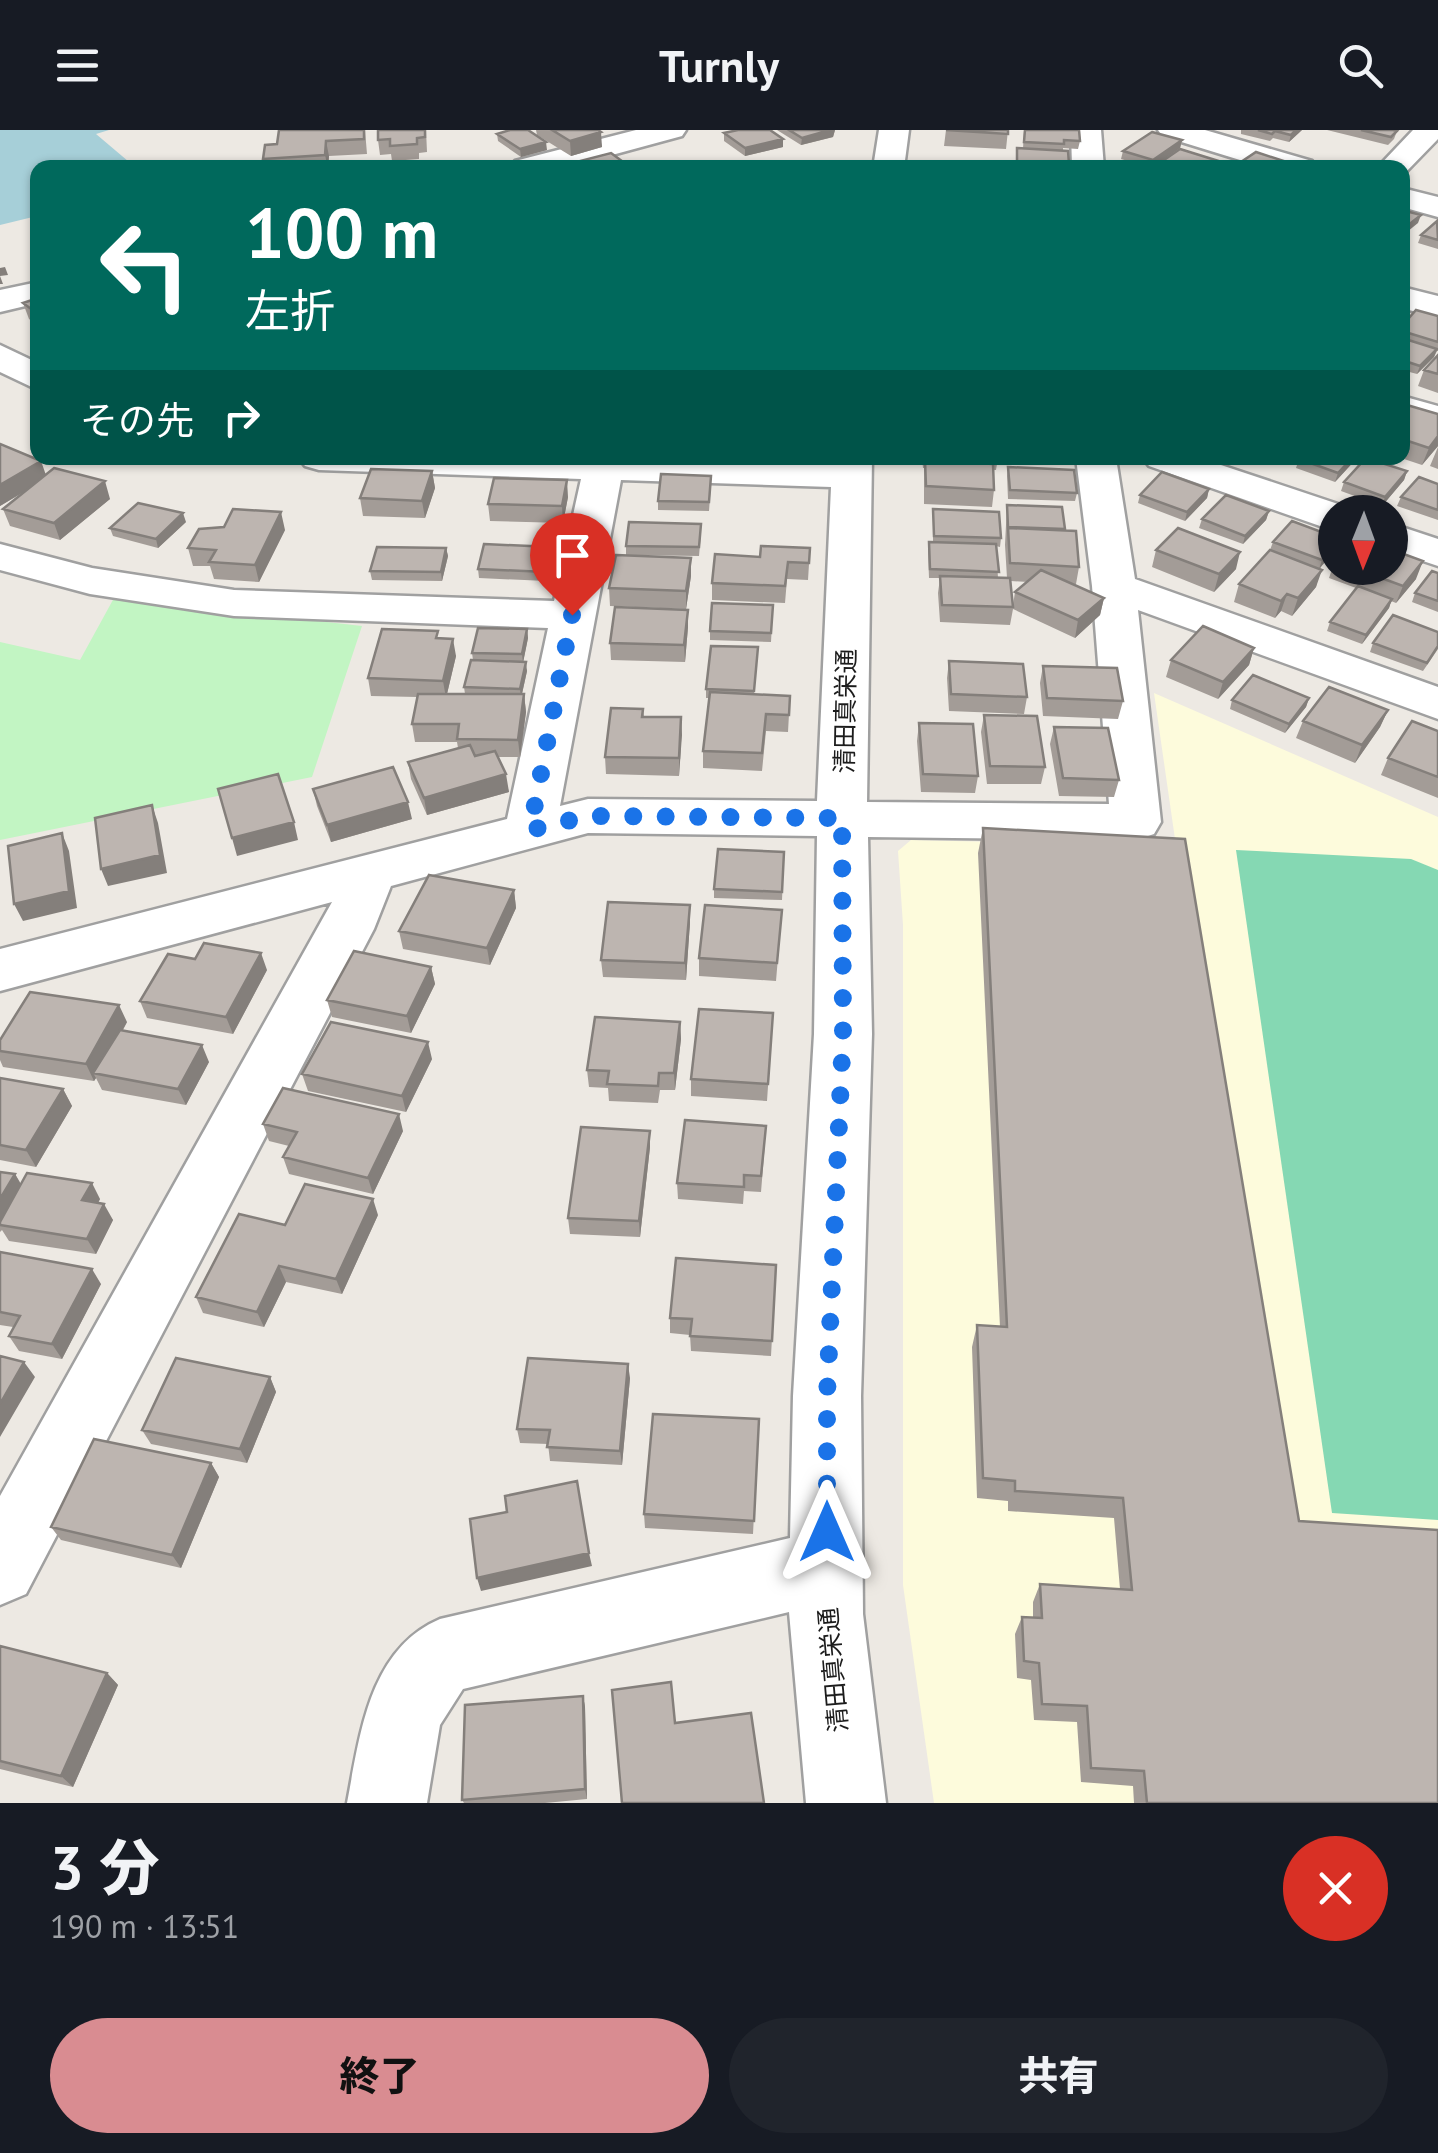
<!DOCTYPE html>
<html lang="ja">
<head>
<meta charset="utf-8">
<style>
	body { margin:0; font-family:"PT Sans","Noto Sans JP",sans-serif; background:#20242c; color:#f1f3f6; height:100vh; display:flex; flex-direction:column; font-size:38px; white-space:nowrap }
	* { box-sizing:border-box; margin:0 }
	p { font-size:32px; color:#9ea1a6 }
	.icon { flex:none; width:55px; height:55px; fill:none; stroke:currentColor; stroke-width:2; stroke-linecap:round; stroke-linejoin:round }
	.map { position:relative; height:1673px; overflow:hidden }
	.side { display:flex; flex-direction:column; background:#171b24; flex:1 }
	.side>* { flex:none }
	.guide { position:absolute; left:30px; top:30px; width:1380px; height:305px; border-radius:20px; box-shadow:0 2px 8px #0004; background:#00695c; color:#fff; overflow:hidden }
	.needle { width:65px; rotate:181deg }
	.buttons { position:absolute; left:1318px; top:365px; display:grid; gap:20px }
	.buttons a { display:grid; place-items:center; width:90px; height:90px; border-radius:50%; background:#171b24; box-shadow:0 2px 8px #0004; font-size:50px }
	.pin { position:absolute; display:grid; place-items:center; width:85px; height:85px; color:#fff; margin:-102px -42px; border-radius:50% 50% 50% 0; rotate:-45deg; box-shadow:0 0 10px #0007 }
	.pin .icon { rotate:45deg }
	.me { position:absolute; width:110px; margin:-55px; rotate:0deg; stroke-linejoin:round; filter:drop-shadow(0 0 8px #0008) }
	.turn { display:flex; align-items:center; gap:35px; height:210px; padding:0 50px; font-size:45px }
	.turn .icon { width:130px; height:130px; stroke-width:2.5 }
	.turn b { display:block; font-size:70px; line-height:85px }
	.then { display:flex; align-items:center; height:95px; padding:0 50px; background:#0003; gap:20px; font-size:38px }
	.round { display:grid; place-items:center; flex:none; width:105px; height:105px; border-radius:52px; background:#20242c }
	.overview { display:flex; align-items:center; justify-content:space-between; height:170px; padding:0 50px }
	h1 { font-size:60px; font-weight:800; line-height:75px }
	.action { display:flex; gap:20px; margin-top:auto; padding:20px 50px }
	.action a { flex:1; height:115px; border-radius:60px; background:#d98c91; color:#111; font-size:40px; font-weight:800; line-height:115px; text-align:center }
	.action a+a { background:#20242c; color:#f1f3f6 }
	header { display:flex; justify-content:space-between; align-items:center; height:130px; padding:0 50px; background:#171b24; font-size:45px; font-weight:800 }
	.map>svg:first-child { display:block }
</style>
</head>
<body>
<header><svg class="icon" aria-label="menu" viewBox="0 0 24 24"><path d="M4 6h16M4 12h16M4 18h16"/></svg>Turnly<svg class="icon" aria-label="search" viewBox="0 0 24 24"><circle cx="10" cy="10" r="6"/><path d="M15 15l6 6"/></svg></header>
<div class="map">
<svg width="1438" height="1673" viewBox="0 0 1438 1673">
	<rect width="100%" height="100%" fill="#ede9e3"/>
	<path fill="#fdfbdc" d="M1154,563L1438,687V1673H934L903,1455V795L898,721L911,710L1176,716Z"/>
	<path fill="#c2f5c3" d="M114,468L362,496L312,647L0,710V512L80,530Z"/>
	<path fill="#85d8b3" d="M1236,720L1411,729L1438,740V1390L1332,1383Z"/>
	<path fill="#a6cfd8" d="M0,0H109L96,4L135,37L38,38L37,86L0,95Z"/>
	<g fill="none" stroke-linecap="round" stroke-linejoin="round">
		<g stroke="#a0a0a0" stroke-width="5">
			<path id="minor" d="M636,0H686L682,6L564,38H511L515,31Z
				M879,0H909L904,38H873Z
				M1071,0H1101L1104,38H1072Z
				M1158,0H1205L1312,31L1316,38H1266L1162,6Z
				M1413,0H1438V9L1403,45L1402,38H1377Z
				M1402,58L1438,67V87L1402,77Z
				M38,152V173L0,182V160Z
				M1402,157L1438,166V188L1402,178Z
				M0,215L38,233V260L0,242Z
				M1402,266L1438,276V300L1402,289Z
				M299,328H660L832,333V328H872L867,672L1109,674L1092,456L1076,328H1116L1135,449L1438,557V589L1138,480L1161,692L1154,704L1136,710L868,707L872,904L861,1266L863,1484L886,1673H806L789,1482L463,1559L440,1595L427,1673H347C360,1605 369,1519 440,1489L790,1408L793,1266L814,904L817,706L588,703L391,756L374,799L26,1464L0,1475V1366L332,772L0,861V819L507,689L548,498L234,486L90,464L0,440V414L92,438L234,460L554,471L581,349L319,340L305,336ZM621,350L831,357L817,671L588,669L560,676Z
				M1143,328H1200L1350,378L1353,382H1335V399L1320,396L1149,336Z
				M1390,393L1438,409V436L1390,420Z"/>
		</g>
		<use href="#minor" fill="#fff" fill-rule="evenodd"/>
	</g>
	<path fill="#a39c97" fill-rule="evenodd" d="M365,0L367,24L329,26L328,38H264L263,29L277,14Z
		M426,0L427,22L419,23V29L392,31L391,24L380,25L378,10Z
		M536,0H598L602,17L571,26L537,5Z
		M777,0H835L833,7L801,15Z
		M946,0H1008L1006,19L944,16Z
		M1024,0L1080,11L1078,19L1063,18V21L1069,34L1068,38H1016L1017,18L1023,19Z
		M1241,0H1302L1289,12L1273,8L1270,11L1241,4Z
		M1327,0H1393L1397,1L1394,9L1388,15Z
		M724,3L783,17L745,26L724,11Z
		M497,4L547,20L521,27L498,11Z
		M1182,10L1180,18L1152,38L1121,29L1123,21Z
		M1164,30L1225,33L1224,38L1162,37Z
		M1438,91V119L1418,113L1421,105Z
		M38,168V196L29,189L23,173Z
		M1438,186V221H1437L1434,227L1417,244L1402,240V196Z
		M1438,225V263L1418,256L1424,240Z
		M1402,280L1438,316L1422,335L1401,328H1402Z
		M0,314L46,345L110,369L60,410L10,396L3,379L27,360L0,376Z
		M1438,317V339L1430,336Z
		M922,328H998L996,340H993L994,360L992,377L924,374V338H923Z
		M1012,328H1084L1083,333L1012,331Z
		M1263,328H1286L1280,334Z
		M1357,328L1335,352L1296,338L1299,329Z
		M1008,337L1077,363L1075,371L1008,369L1007,346Z
		M432,341L435,358L425,388L363,386L360,368Z
		M1407,341L1404,350L1382,376L1341,361L1344,352Z
		M711,354L709,381L658,380V371Z
		M1438,354V390L1397,376L1401,367Z
		M1209,359L1207,368L1185,391L1138,373L1140,365Z
		M568,367L563,393L490,391L488,374Z
		M1007,375L1064,401L1079,437L1076,454H1072L1104,468L1100,485L1075,508L1013,479L1010,495L940,492L938,463L940,448H929L928,421L929,412H933V379L1001,408L1000,417L996,416L998,448H1007L1005,415ZM1011,451L1028,452L1015,462L1013,475Z
		M1269,381L1266,390L1243,414L1199,398L1202,389Z
		M186,392L158,418L113,406L110,398Z
		M285,400L259,452L214,449L210,436H193L188,418Z
		M701,403L699,426L626,425V416Z
		M1335,407L1320,439L1316,457L1292,486L1281,481L1275,488L1234,472L1239,454L1270,420L1273,412Z
		M551,417L552,426L546,451L479,448L478,439Z
		M446,418L448,426L442,451L372,450L370,441Z
		M810,418L808,450L787,449L785,473L712,470V453L760,427Z
		M1156,420L1236,439L1214,462L1152,437Z
		M1335,430V438H1390L1416,449L1396,473L1391,471L1389,478L1362,514L1327,501L1330,492L1356,458L1329,448Z
		M1438,443V482L1412,472L1415,463Z
		M691,446L686,479L610,476L609,458Z
		M773,475L771,512L710,510V501Z
		M688,480V497L685,532L611,530L610,513Z
		M527,499L528,508L523,532L527,541L522,564H524L526,582L520,627H498L509,662L427,685L411,649L408,632L458,618L457,612H415L412,594L417,567L371,566L368,548L439,508L456,526L447,564H465L464,557L473,530L472,523Z
		M1438,502V519L1423,541L1370,522L1373,513Z
		M758,517L754,564L790,566L788,602L766,601L762,641L703,638V621L710,568H706V559Z
		M1254,518L1249,535L1218,569L1166,547L1171,530Z
		M949,531L1027,567L1024,584L949,581L947,548Z
		M1043,536L1123,571L1118,589L1043,586L1040,553Z
		M1309,568L1306,577L1285,603L1230,579L1232,570Z
		M643,579L644,587H681L679,646L606,644L605,627Z
		M1388,580L1380,597L1355,633L1296,608L1303,591Z
		M984,585L1045,637L1041,654H987L981,602Z
		M919,593L978,646L975,663L921,662L917,611Z
		M1054,597L1119,650L1114,667L1059,666L1050,614Z
		M1438,601V668L1381,645L1388,628Z
		M313,659L412,689L331,712L317,676Z
		M983,698L1299,1391L1438,1673H1134L1133,1656L1081,1652L1077,1592L1034,1590L1031,1550L1017,1548L1015,1504L1022,1487L1033,1488V1472L1040,1454L1120,1459L1114,1388L1008,1381V1371L977,1368L972,1217L977,1195L1000,1197L978,723Z
		M784,722L782,770L714,768V759Z
		M514,760L516,778L490,835L403,819L399,801Z
		M782,780L776,851L699,846V828Z
		M690,792L686,850L603,847L601,830Z
		M431,837L435,854L411,903L332,887L327,870Z
		M267,840L233,904L147,888L140,871Z
		M773,883L767,971L691,966V949Z
		M127,892L123,900L209,932L186,975L102,960L96,948L94,951L3,937L0,930V910Z
		M680,892L681,909L675,960H660L658,973L609,971L608,958L589,957L587,940Z
		M432,929L406,982L308,961L302,944Z
		M0,948L63,959L72,976L36,1037L0,1030Z
		M263,994L403,1001L373,1064L289,1044L283,1027L289,1016L269,1011Z
		M765,1013L761,1062L744,1061L743,1074L678,1069L677,1053Z
		M650,1017L640,1107L570,1104L568,1088Z
		M0,1042L15,1044L21,1054L100,1069L98,1073L113,1090L96,1124L9,1111L2,1100L0,1102Z
		M378,1085L342,1164L286,1152L264,1197L203,1183L196,1167Z
		M0,1122L101,1154L62,1229L19,1221L9,1206L13,1197L0,1195Z
		M776,1135L771,1226L691,1221L690,1205L670,1203V1188Z
		M270,1247L276,1262L247,1333L151,1314L142,1300Z
		M630,1248L622,1335L550,1331L548,1314L520,1313L517,1299Z
		M759,1289L753,1404L645,1398L644,1384Z
		M211,1333L219,1347L181,1438L61,1410L51,1397Z
		M0,1516L107,1543L118,1555L73,1657L0,1639Z
		M583,1566L585,1577L587,1669L545,1673H464L462,1670Z"/>
	<path fill="#847f7b" d="M829,0H835L833,7L801,15L802,8Z
		M1296,0H1302L1289,12L1291,5Z
		M601,2L602,17L571,26L570,11Z
		M783,9V17L745,26V18Z
		M1182,10L1180,18L1151,38L1153,30Z
		M326,11L329,26L328,38L325,25Z
		M546,12L547,20L521,27L520,19Z
		M1421,85L1418,93L1402,106V100Z
		M5,137L8,145L0,146L3,154H0V138Z
		M1437,219L1434,227L1417,244L1420,236Z
		M1438,306V316L1422,335L1429,318Z
		M1352,328H1357L1335,352L1338,343Z
		M41,331L47,348L0,376V355Z
		M432,341L435,358L425,388L422,371Z
		M1407,341L1404,350L1382,376L1385,367Z
		M567,350L568,367L563,393L562,376Z
		M105,351L110,369L60,410L54,393Z
		M1209,359L1207,368L1185,391L1187,382Z
		M1269,381L1266,390L1243,414L1245,406Z
		M281,382L285,400L259,452L255,435Z
		M183,383L186,392L158,418L156,409Z
		M1335,416V421L1319,439L1322,430Z
		M551,417L552,426L546,451V442Z
		M446,418L448,426L442,451L441,442Z
		M1240,422L1236,439L1214,462L1219,444Z
		M691,428V446L686,479V461Z
		M1423,431L1416,449L1396,473L1403,456Z
		M1322,440L1316,457L1292,486L1298,468Z
		M1287,464L1281,481L1275,488L1281,471Z
		M1104,468L1100,485L1075,508L1078,490Z
		M1392,469L1389,478L1362,514L1366,505Z
		M688,480V497L685,532L684,515Z
		M527,499L528,508L523,533L522,524Z
		M453,509L456,526L446,568L443,551Z
		M1254,518L1249,535L1218,569L1223,552Z
		M526,532L527,541L521,568L520,559Z
		M524,564L526,582L520,627L518,610Z
		M1309,568L1306,577L1285,603L1289,594Z
		M1388,580L1380,597L1355,633L1362,615Z
		M681,587L682,605L679,646V628Z
		M506,644L509,662L427,685L424,668Z
		M408,672L412,689L331,712L327,695Z
		M152,675L158,693L167,743L108,756L101,739Z
		M294,692L298,710L237,726L232,708Z
		M62,703L69,721L77,778L23,791L14,774Z
		M514,760L516,778L490,835L487,818Z
		M690,775V792L686,850L685,833Z
		M261,823L267,840L233,904L226,887Z
		M431,837L435,854L411,903L407,886Z
		M119,875L127,892L98,944L93,943L96,948L94,951L86,934Z
		M680,892L681,909L675,960L674,943Z
		M428,912L432,929L406,982L402,966Z
		M202,915L209,932L186,975L178,959Z
		M63,959L72,976L36,1037L26,1020Z
		M399,984L403,1001L373,1064L368,1048Z
		M650,1001V1017L640,1107L639,1091Z
		M15,1044L24,1060L0,1095V1069Z
		M92,1053L100,1069L91,1086L82,1070Z
		M373,1069L378,1085L342,1164L336,1149Z
		M104,1074L113,1090L96,1124L87,1109Z
		M279,1136L286,1152L264,1197L257,1182Z
		M92,1139L101,1154L62,1229L52,1214Z
		M24,1232L35,1247L0,1307V1274Z
		M628,1234L630,1248L622,1335L620,1321Z
		M270,1247L276,1262L247,1333L240,1319Z
		M211,1333L219,1347L181,1438L172,1425Z
		M589,1423L592,1436L481,1461L477,1448Z
		M107,1543L118,1555L73,1657L61,1646Z
		M583,1566L585,1577L587,1669L585,1659Z"/>
	<path fill="#bdb5b0" stroke="#847f7b" stroke-width="2.5" d="M279,0H364V9L326,11L325,25L263,29L265,15L277,14Z
		M378,0H425V7L417,8V14L390,16V9L378,10Z
		M510,0H528L546,12L520,19L497,4Z
		M552,0H598L601,2L570,11Z
		M738,0H770L783,9L745,18L724,3Z
		M789,0H830L802,8Z
		M946,0H1008V4Z
		M1025,0H1079L1080,11L1064,10V14L1024,12Z
		M1258,0H1296L1291,5L1275,1L1272,4Z
		M1361,0H1393L1397,1L1391,7Z
		M1152,2L1182,10L1153,30L1123,21Z
		M1017,18L1068,21L1069,34L1017,32Z
		M1180,19L1225,33L1218,38H1173L1166,35L1172,32L1164,30Z
		M1256,22L1296,35L1292,38H1232Z
		M611,23L630,37L583,38L576,32Z
		M1402,80L1421,85L1402,100Z
		M1437,91L1438,110L1421,105Z
		M38,168V184L23,173Z
		M1416,180L1438,186V212L1402,201V196Z
		M1402,208L1437,219L1420,236L1402,230Z
		M1438,225V244L1424,240Z
		M1407,275L1438,284V306L1429,318L1402,309V280Z
		M0,314L41,331L0,355Z
		M1300,328H1352L1338,343L1299,329Z
		M1366,328L1407,341L1385,367L1344,352Z
		M925,330L993,334L994,360L926,356Z
		M1008,337L1074,340L1077,363L1010,360Z
		M54,338L105,351L54,393L3,379Z
		M371,339L432,341L422,371L360,368Z
		M1162,342L1209,359L1187,382L1140,365Z
		M661,344L711,346L709,372L658,371Z
		M1419,347L1438,354V380L1401,367Z
		M494,348L567,350L562,376L488,374Z
		M1226,365L1269,381L1245,406L1202,389Z
		M138,373L183,383L156,409L110,398Z
		M1007,375L1062,377L1065,399L1008,397Z
		M233,379L281,382L255,435L209,432L216,420L188,418L199,399L224,397Z
		M933,379L999,382L1001,408L934,406Z
		M1292,391L1335,407V416L1322,430L1273,412Z
		M629,392L701,394L699,417L626,416Z
		M1008,398L1076,401L1079,437L1010,433Z
		M1178,398L1240,422L1219,444L1156,420Z
		M929,412L996,414L999,442L930,439Z
		M484,414L551,417L546,442L478,439Z
		M761,416L810,418L809,433L788,432L785,456L712,453L715,424L760,427Z
		M377,417L446,418L441,442L370,441Z
		M1390,419L1423,431L1403,456L1354,438H1390Z
		M1270,420L1322,440L1298,468L1287,464L1281,471L1239,454Z
		M616,425L691,428L686,461L609,458Z
		M1041,440L1104,468L1078,490L1015,462Z
		M1432,441L1438,443V471L1415,463Z
		M940,446L1010,448L1013,477L942,475Z
		M1358,456L1392,469L1366,505L1330,492Z
		M712,473L773,475L771,503L710,501Z
		M615,477L688,480L684,515L610,513Z
		M1393,485L1438,502V516L1427,533L1373,513Z
		M1203,496L1254,518L1223,552L1171,530Z
		M478,498L527,499L522,524L472,523Z
		M382,499L438,501L436,508L453,509L443,551L368,548Z
		M711,516L758,517L754,561L706,559Z
		M471,530L526,532L520,559L464,557Z
		M949,531L1023,534L1027,567L951,564Z
		M1043,536L1117,538L1123,571L1047,568Z
		M1253,545L1309,568L1289,594L1232,570Z
		M1329,557L1388,580L1362,615L1303,591Z
		M710,562L790,566L789,585L766,584L762,623L703,621Z
		M418,564H524L518,610L457,609L459,594H412Z
		M611,578L643,579L642,587H681L679,628L605,627Z
		M984,585L1037,586L1045,637L990,636Z
		M1412,591L1438,601V647L1388,628Z
		M919,593L973,594L978,646L923,644Z
		M1054,597L1108,598L1119,650L1063,648Z
		M470,615L475,626L495,621L506,644L424,668L408,632Z
		M393,637L408,672L327,695L313,659Z
		M278,644L294,692L232,708L218,659Z
		M152,675L160,725L101,739L95,688Z
		M983,698L1185,709L1299,1391L1438,1400V1673H1147L1144,1641L1091,1638L1087,1576L1042,1574L1039,1533L1024,1531L1022,1487L1042,1488L1040,1454L1132,1460L1123,1368L1015,1361V1351L983,1348L977,1195L1007,1197Z
		M62,703L69,761L14,774L8,716Z
		M718,719L784,722L782,762L714,759Z
		M429,745L514,760L487,818L399,801Z
		M608,772L690,775L685,833L601,830Z
		M705,775L782,780L777,833L699,828Z
		M204,813L261,823L226,887L140,871L168,824L195,829Z
		M354,821L431,837L407,886L327,870Z
		M30,862L119,875L86,934L0,921V910Z
		M699,879L773,883L768,954L691,949Z
		M595,887L680,892L674,943H659L658,956L607,954L609,941L587,940Z
		M331,892L428,912L402,966L302,944Z
		M120,900L202,915L178,959L93,943Z
		M0,948L63,959L26,1020L0,1015Z
		M283,958L399,984L368,1048L283,1027L297,1002L263,994Z
		M685,990L766,996L761,1046L744,1045V1057L677,1053Z
		M581,997L650,1001L639,1091L568,1088Z
		M0,1042L15,1044L0,1069Z
		M27,1043L92,1053L82,1070L104,1074L87,1109L0,1095V1092Z
		M305,1054L373,1069L336,1149L279,1136L257,1182L196,1167L239,1084L285,1095Z
		M0,1122L92,1139L52,1214L9,1206L20,1186L0,1182Z
		M676,1128L776,1135L772,1211L690,1206L692,1189L670,1188Z
		M0,1226L24,1232L0,1274Z
		M176,1228L270,1247L240,1319L142,1300Z
		M528,1228L628,1234L620,1321L547,1317L550,1300L517,1299Z
		M653,1284L759,1289L754,1391L644,1384Z
		M94,1309L211,1333L172,1425L51,1397Z
		M577,1351L589,1423L477,1448L470,1389L507,1382L505,1366Z
		M0,1516L107,1543L61,1646L0,1631Z
		M671,1552L675,1593L751,1583L764,1673H622L612,1560Z
		M583,1566L585,1659L462,1670L465,1575Z"/>
	<g fill="none" stroke-linecap="round" stroke-linejoin="round">
		<path stroke="#1a73e8" stroke-width="18" stroke-dasharray="0 32.4" d="M572,485L530,700L588,686L842,688L843,904L827,1266V1402"/>
	</g>
	<g text-anchor="middle" stroke-width="9" stroke-linejoin="round" paint-order="stroke">
		<g font-size="25" fill="#1c1c1c" stroke="#fff">
			<text transform="translate(845 581) rotate(-89)" y="9">清田真栄通</text>
			<text transform="translate(833 1540) rotate(-95)" y="9">清田真栄通</text>
		</g>
	</g>
</svg>
<div class="buttons">
<a><svg class="needle" viewBox="-14 -14 28 28"><path d="M0-13l5 13h-10z" fill="#e53935"/><path d="M0 13l5-13h-10z" fill="#9ea1a6"/></svg></a>
</div>
<div class="pin" style="left:572px;top:485px;background:#d93025"><svg class="icon" aria-label="arrive" viewBox="0 0 24 24"><path d="M6 21V4h12l-3 4 3 4H6"/></svg></div>
<svg class="me" style="left:827px;top:1402px" viewBox="-20 -20 40 40"><path d="M0-17L14 15 0 8-14 15z" fill="#1a73e8" stroke="#fff" stroke-width="4"/></svg>
<div class="guide">
<div class="turn"><svg class="icon" aria-label="left" viewBox="0 0 24 24"><path d="M17 20v-9H6M10 6l-5 5 5 5"/></svg><div><b>100 m</b>左折</div></div>
<div class="then">その先<svg class="icon" aria-label="right" viewBox="0 0 24 24"><path d="M7 20v-9h11M14 6l5 5-5 5"/></svg></div>
</div>
</div>
<section class="side">
<div class="overview"><div><h1>3 分</h1><p>190 m · 13:51</p></div><a class="round" style="background:#d93025;color:#fff"><svg class="icon" aria-label="close" viewBox="0 0 24 24"><path d="M6 6l12 12M18 6L6 18"/></svg></a></div>
<div class="action"><a>終了</a><a>共有</a></div>
</section>
</body>
</html>
